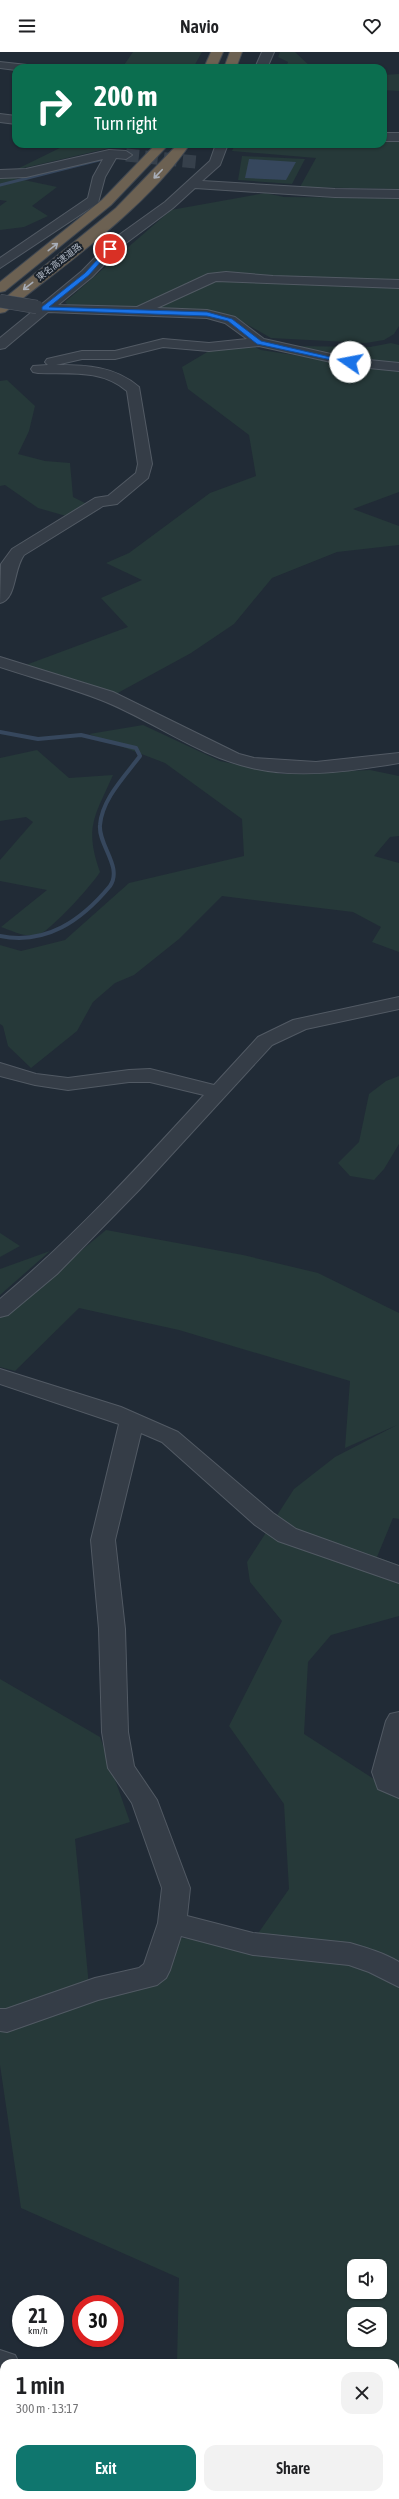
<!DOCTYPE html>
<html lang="en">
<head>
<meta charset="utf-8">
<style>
	body { margin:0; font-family:"Asap Condensed","Noto Sans JP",sans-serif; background:#f2f2f2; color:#202124; height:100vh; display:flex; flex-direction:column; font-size:15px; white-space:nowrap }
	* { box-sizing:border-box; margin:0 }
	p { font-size:13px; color:#757577 }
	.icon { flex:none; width:22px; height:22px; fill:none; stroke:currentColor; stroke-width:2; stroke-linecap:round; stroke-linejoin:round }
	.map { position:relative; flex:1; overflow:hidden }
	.panel { position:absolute; left:0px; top:2307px; width:399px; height:140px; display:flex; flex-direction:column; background:#fff; border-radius:12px 12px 0 0; box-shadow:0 1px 3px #0004 }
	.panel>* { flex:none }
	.top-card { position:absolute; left:12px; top:12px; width:375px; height:84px; border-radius:12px; box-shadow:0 1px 3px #0004; background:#0b6e4f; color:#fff; overflow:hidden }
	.controls { position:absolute; left:347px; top:2207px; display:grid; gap:8px }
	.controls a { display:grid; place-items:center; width:40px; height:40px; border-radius:8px; background:#fff; box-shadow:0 1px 3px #0004; font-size:20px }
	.speed { position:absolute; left:12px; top:2243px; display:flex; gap:8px; font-size:20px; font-weight:700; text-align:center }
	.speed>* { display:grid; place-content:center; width:52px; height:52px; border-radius:50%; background:#fff; box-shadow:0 1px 3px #0004; line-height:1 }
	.speed small { font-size:10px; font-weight:400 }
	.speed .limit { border:6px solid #d22; background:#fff; color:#111 }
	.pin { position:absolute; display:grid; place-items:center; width:34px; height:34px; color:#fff; margin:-17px; border:2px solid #fff; border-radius:50%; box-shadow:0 1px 4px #0007 }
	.me { position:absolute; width:44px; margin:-22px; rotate:282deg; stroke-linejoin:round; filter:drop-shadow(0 0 3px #0008) }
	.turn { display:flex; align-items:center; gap:14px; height:84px; padding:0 16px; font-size:18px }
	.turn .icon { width:52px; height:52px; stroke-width:2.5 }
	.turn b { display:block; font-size:28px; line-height:34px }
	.round { display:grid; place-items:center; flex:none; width:42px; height:42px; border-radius:12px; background:#f2f2f2 }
	.summary { display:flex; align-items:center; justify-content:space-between; height:68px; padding:0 16px }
	h1 { font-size:24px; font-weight:600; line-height:30px }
	.action { display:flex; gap:8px; margin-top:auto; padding:8px 16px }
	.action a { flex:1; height:46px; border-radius:12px; background:#0f766e; color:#fff; font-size:16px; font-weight:600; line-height:46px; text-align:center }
	.action a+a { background:#f2f2f2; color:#202124 }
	header { display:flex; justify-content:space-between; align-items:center; height:52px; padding:0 16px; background:#fff; font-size:18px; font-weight:600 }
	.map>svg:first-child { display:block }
</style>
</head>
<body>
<header><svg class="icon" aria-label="menu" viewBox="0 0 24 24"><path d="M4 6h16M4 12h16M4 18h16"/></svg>Navio<svg class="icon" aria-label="heart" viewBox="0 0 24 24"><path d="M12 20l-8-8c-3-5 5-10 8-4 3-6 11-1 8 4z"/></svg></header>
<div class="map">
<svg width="399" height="2447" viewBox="0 0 399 2447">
	<rect width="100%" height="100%" fill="#212b36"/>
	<path fill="#263939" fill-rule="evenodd" d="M133,0H202L193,16H122Z
		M280,0H295L312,16H286L288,10L278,5Z
		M399,22V39L383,38V23Z
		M383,88H399V137L300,135L316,106L232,99L235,92H383Z
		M68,92H127L15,118Z
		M242,104L305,107L292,132L238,128Z
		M0,123L57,135L32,154L48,164L24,175L0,178V154L7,149L0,148Z
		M265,141L284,145L399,146V274L394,282L384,288L366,291L271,286L234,265L69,254L65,250L171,158Z
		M391,291L399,293V312L293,294L370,295Z
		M255,295L261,298L399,319V440L353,457L399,474V493L337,500L272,526L234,572L191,601L114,643L23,614L128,575L101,546L142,528L106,511L129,501L210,441L256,424L249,383L188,337L182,315L214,296Z
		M7,328L35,354L29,379L18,402L45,409L70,411L73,445L87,452L66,464L38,456L5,433L0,434V329Z
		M143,673L220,709L281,722L370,718L399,724V784L390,785L374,804L399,811V900L372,890L381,875L353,860L222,844L179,887L134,923L115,931L93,950L77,979L31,1016L8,994L3,974L0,972V893L21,899L65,888L129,831L244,804L242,767L165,711L89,682Z
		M37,698L69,726L113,723C95,764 84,775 100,820C92,833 53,876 40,882C27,887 13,879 1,875L47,838L0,829V808L33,770L26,765L0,769V706Z
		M399,1024V1092L384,1117L374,1128L350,1124L338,1111L359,1090L369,1042L386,1029Z
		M106,1178L243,1203L318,1221L399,1261V1467L393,1466L377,1505L399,1513V1564L331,1583L308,1610L304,1682L377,1729L399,1739V2447H220L219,2443H395V2311H177L179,2226L21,2156L0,2013V1627L100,1685L130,1770L75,1787L90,1945L159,1931L179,1886L252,1890L289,1837L284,1752L229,1674L282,1569L250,1530L247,1510L294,1437L335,1405L397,1373L345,1396L350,1329L179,1278L79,1256L15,1319L0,1315V1266ZM354,2214H380V2240H354ZM354,2262H380V2288H354Z
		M0,1181L20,1194L0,1205Z
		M50,1199L0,1243V1217Z"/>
	<path fill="#36475d" d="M249,107L296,110L286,128L245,126Z"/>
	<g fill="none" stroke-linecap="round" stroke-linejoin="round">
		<path stroke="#36475d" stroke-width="3" d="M0,133L99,108"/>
		<path stroke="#36475d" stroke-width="4" d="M0,680L38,687L81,683L136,696L140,704C125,724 102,747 100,773C98,793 123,815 110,834C81,869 46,893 0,884"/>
		<path stroke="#36404b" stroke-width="13" stroke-dasharray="13 6" stroke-linecap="butt" d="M126,103L196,110"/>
		<g stroke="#525a64" stroke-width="2">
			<path id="minor" d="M262,0H274L267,16H255Z
				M0,10L27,13L33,16H16V18L0,16Z
				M0,62L16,64V72L0,70Z
				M383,81H399V89H383Z
				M216,92H228L220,113L202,129L335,137L399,138V146L335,145L195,136L173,156L122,194L92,225L58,253L137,255L208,222L226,220L273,224L399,228V236L216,229L157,256L207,258L235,265L264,287L349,306L399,311V319L349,314L259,294L209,299L163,295L115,307H82L56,313C86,313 115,314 139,335L152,412L148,426L117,452L103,454L24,503C13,518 17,547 0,551L1,512L12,497L95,446L108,444L136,421L138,412L127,339C102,317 69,322 38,321L33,320L31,317L33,314L48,313L45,310L47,307L82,299H115L163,287L209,291L247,287L225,271L207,266L48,260L5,296L0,297V286L33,259L31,256L33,253L42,252L82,219L112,188L165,150L210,109Z
				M109,98L126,99L132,103L126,107L116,106L105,125L98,151L0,216V206L88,146L93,125L103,107L26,125L0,126V118L26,117Z
				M0,605L113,640L239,702L254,706L316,710L399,701V711C351,719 300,727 252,716C198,704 152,668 101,648C68,635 33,626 0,615Z
				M399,945V957L306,977L272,993L140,1137L57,1222L8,1263L0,1265V1247C74,1185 139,1114 204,1043L150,1030H129L68,1038L35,1033L0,1024V1011L36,1022L68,1026L129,1018L150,1017L214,1033L258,985L293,968Z
				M0,1317L121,1355L178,1380L273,1461L296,1477L399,1514V1531L278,1489L255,1473L162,1390L141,1381L115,1488L125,1577L128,1680L134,1714L157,1748L190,1836L187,1864L253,1881L350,1891C367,1896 384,1901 399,1910V1935L369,1920L349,1913L253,1903L181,1884L170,1918L166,1926L157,1933L98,1948L7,1980L0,1979V1957H6L95,1926L139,1916L144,1912L158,1871L162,1836L132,1751L108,1716L102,1680L99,1577L91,1488L119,1372L0,1332Z
				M399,1660V1746L378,1737L372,1720L386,1669L390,1662Z
				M0,2298L15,2303L19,2311H4V2351L0,2352Z
				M190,2443H222L221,2447H189Z"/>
		</g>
		<g stroke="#3f4751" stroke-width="2">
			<path id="highway" d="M211,0H223L216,16H204Z
				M230,0H242L236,16H224Z
				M156,92H169L111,153L5,239L0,240V230L102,148Z
				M178,92H190C146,156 66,212 5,260L0,261V250L116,156Z"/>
		</g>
		<use href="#minor" fill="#353d47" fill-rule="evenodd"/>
		<use href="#highway" fill="#6c6152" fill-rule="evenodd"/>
		<g stroke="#525a64" stroke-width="14" stroke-linecap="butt">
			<path id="minor-bridge" d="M0,249L37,255"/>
		</g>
		<use href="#minor-bridge" stroke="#353d47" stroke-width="13"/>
	</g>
	<defs><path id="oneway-shaft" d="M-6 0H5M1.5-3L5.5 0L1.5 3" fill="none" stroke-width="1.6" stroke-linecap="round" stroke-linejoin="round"/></defs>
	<g stroke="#a8aeb8">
		<use href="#oneway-shaft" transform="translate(158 122) rotate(134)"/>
		<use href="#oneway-shaft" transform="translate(53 195) rotate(-38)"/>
		<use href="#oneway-shaft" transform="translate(28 234) rotate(142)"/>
	</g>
	<path fill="#1a73e8" stroke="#114b97" d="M108,196L112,197L89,223L49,255L207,260L232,267L261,289L352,310L350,312L257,292L228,269L207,264L42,258V255L85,221Z"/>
	<g text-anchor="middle" stroke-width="4" stroke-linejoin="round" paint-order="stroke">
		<g font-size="9" fill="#afb7c3" stroke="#1a222b">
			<text transform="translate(59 210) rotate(-38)" y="3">東名高速道路</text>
		</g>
	</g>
</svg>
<div class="controls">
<a><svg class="icon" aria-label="sound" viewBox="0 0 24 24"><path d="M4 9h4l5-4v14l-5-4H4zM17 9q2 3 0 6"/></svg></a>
<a><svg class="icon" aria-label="layers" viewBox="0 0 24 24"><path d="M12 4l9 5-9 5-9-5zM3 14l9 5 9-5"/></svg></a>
</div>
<div class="speed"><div>21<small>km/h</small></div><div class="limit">30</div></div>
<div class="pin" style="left:110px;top:197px;background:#d93025"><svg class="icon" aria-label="arrive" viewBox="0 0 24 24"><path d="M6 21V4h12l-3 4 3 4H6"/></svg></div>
<svg class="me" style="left:350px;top:310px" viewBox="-20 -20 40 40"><circle r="19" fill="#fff"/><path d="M0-13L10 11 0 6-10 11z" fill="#1a73e8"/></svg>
<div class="top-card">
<div class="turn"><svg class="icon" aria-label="right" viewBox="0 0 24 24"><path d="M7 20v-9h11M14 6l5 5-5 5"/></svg><div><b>200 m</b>Turn right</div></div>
</div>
<section class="panel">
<div class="summary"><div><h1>1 min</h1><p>300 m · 13:17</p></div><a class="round"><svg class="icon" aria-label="close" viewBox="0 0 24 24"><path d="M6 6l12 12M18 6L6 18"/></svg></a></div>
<div class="action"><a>Exit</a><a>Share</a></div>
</section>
</div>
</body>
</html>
